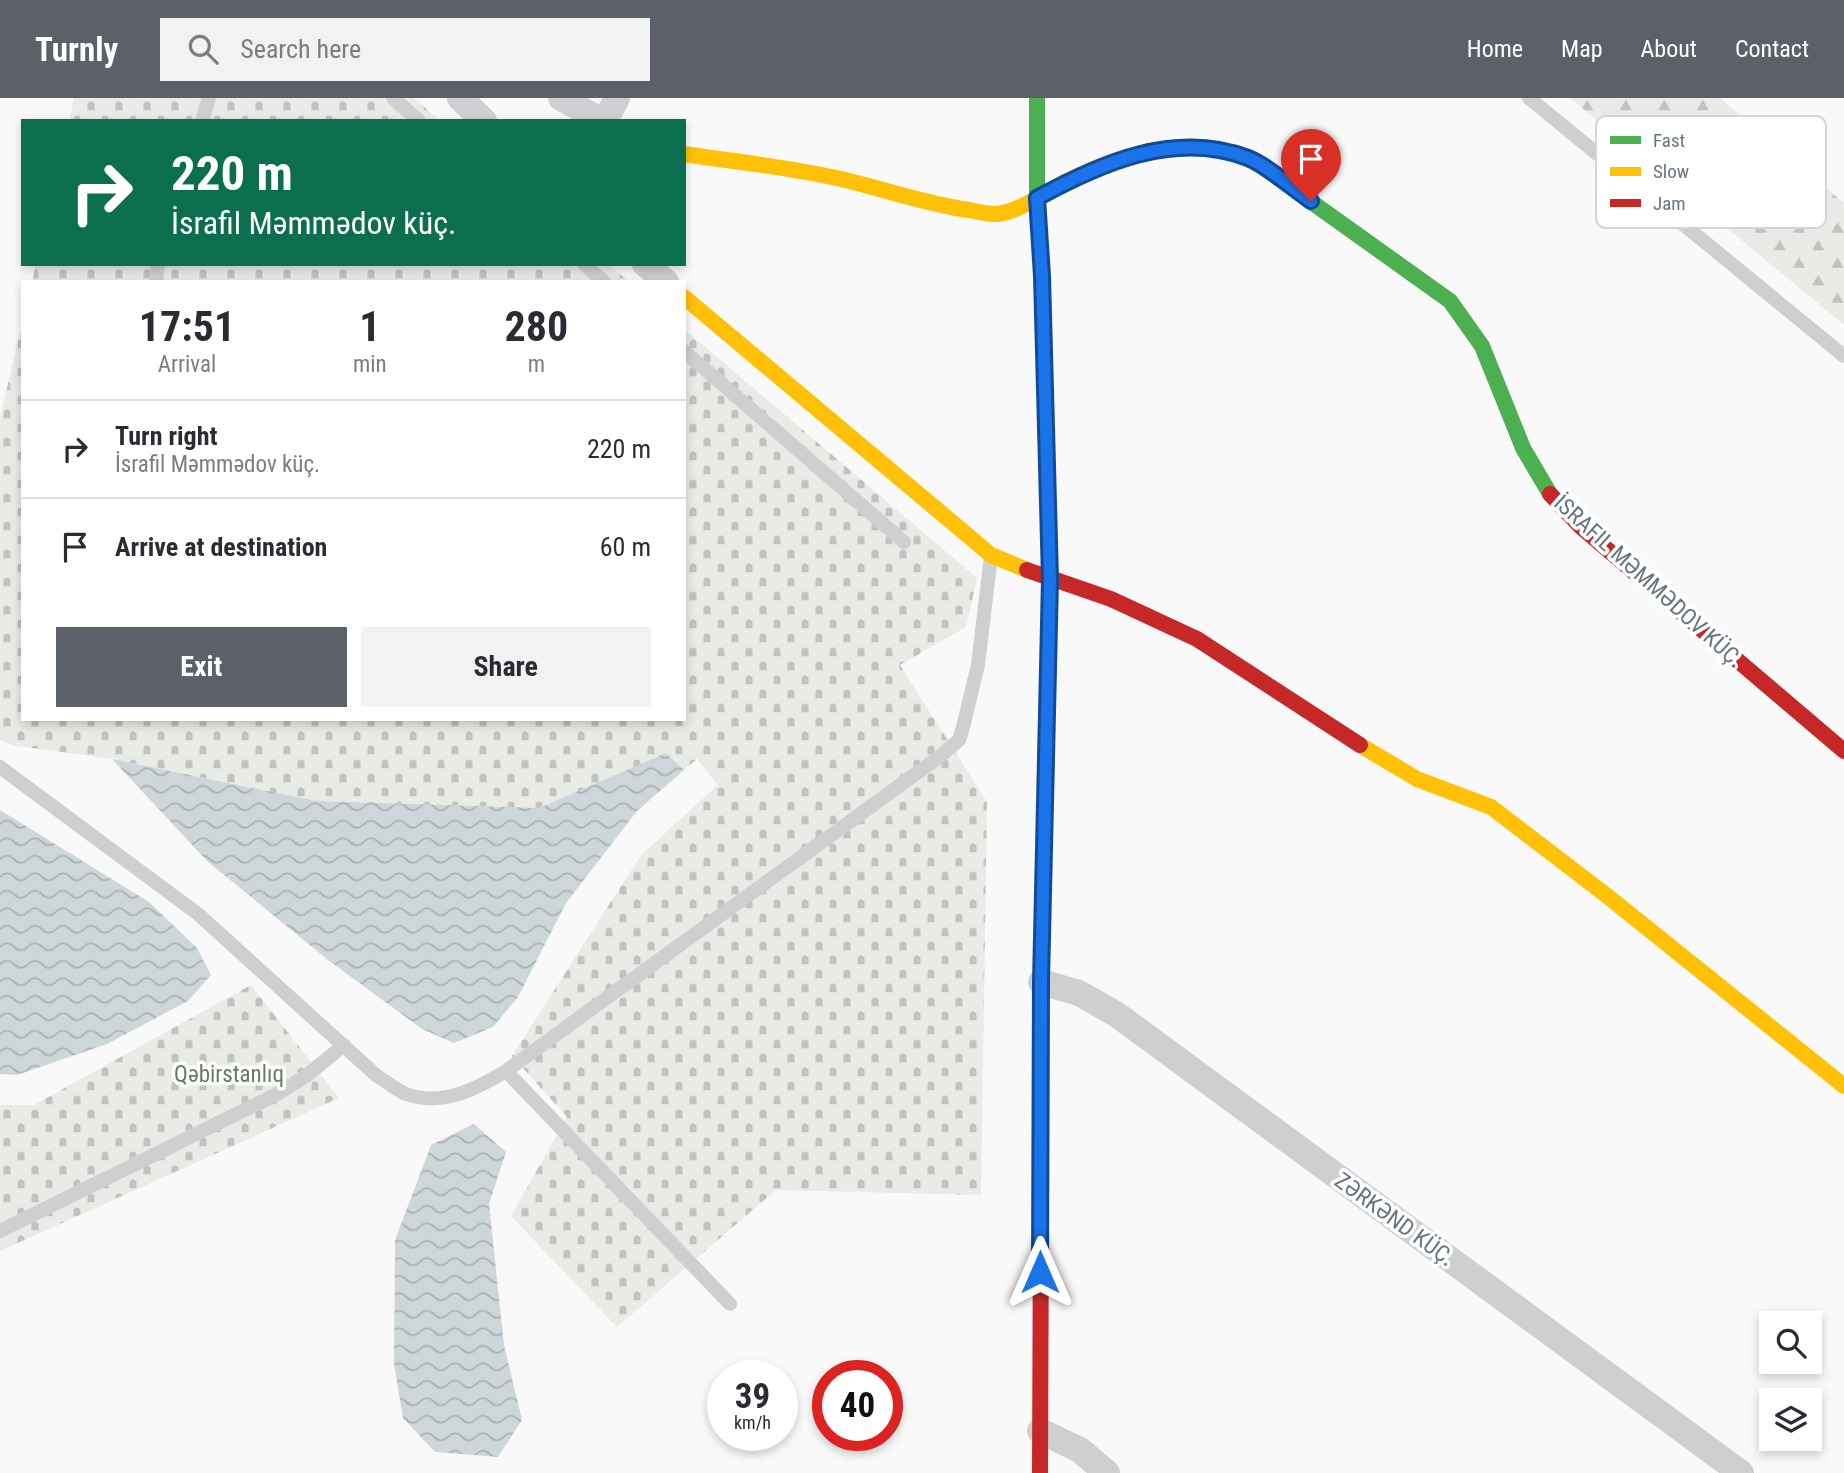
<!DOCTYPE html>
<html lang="en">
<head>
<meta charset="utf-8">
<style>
	body { margin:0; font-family:"Roboto Condensed",sans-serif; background:#f2f2f3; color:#2b2b33; height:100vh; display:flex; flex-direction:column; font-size:26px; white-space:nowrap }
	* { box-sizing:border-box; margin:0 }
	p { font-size:23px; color:#7c7c81 }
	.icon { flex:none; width:38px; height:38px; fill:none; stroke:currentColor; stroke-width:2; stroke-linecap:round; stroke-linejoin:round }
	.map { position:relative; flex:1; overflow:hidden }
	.panel { position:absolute; left:21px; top:182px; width:665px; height:441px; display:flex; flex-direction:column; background:#fff; border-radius:0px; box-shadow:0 4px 10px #0003 }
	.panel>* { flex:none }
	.guide { position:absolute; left:21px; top:21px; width:665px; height:147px; border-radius:0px; box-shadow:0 4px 10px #0003; background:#0b6e4f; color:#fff; overflow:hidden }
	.fabs { position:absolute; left:1759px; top:1213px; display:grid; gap:14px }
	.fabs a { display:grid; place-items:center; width:63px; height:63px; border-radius:0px; background:#fff; box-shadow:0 4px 10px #0003; font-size:35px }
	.speed { position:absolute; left:707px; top:1262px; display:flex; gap:14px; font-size:35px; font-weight:700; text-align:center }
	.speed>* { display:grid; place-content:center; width:91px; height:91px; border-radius:50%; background:#fff; box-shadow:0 4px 10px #0003; line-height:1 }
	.speed small { font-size:18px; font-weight:400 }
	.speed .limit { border:10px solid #d22; background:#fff; color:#111 }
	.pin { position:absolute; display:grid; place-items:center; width:60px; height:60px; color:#fff; margin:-72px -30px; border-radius:50% 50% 50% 0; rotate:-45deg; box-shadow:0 0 7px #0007 }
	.pin .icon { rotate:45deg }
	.me { position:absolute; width:77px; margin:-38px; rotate:0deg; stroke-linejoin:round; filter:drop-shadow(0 0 5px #0008) }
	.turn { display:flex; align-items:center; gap:24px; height:147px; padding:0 35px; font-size:32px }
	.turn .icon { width:91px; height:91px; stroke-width:2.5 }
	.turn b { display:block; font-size:49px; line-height:60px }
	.eta { display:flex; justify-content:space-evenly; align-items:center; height:119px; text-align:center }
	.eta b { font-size:42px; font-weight:700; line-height:49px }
	.button { display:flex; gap:14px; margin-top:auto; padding:14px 35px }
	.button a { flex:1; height:80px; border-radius:0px; background:#5c6169; color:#fff; font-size:28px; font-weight:700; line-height:80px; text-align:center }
	.button a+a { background:#f2f2f3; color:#2b2b33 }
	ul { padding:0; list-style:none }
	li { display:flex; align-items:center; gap:21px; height:98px; padding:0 35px; border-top:2px solid #e1e1e2 }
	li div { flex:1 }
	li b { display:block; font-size:26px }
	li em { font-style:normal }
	header { display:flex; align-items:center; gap:42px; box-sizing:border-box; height:98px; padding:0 35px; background:#5c6169; color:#fff }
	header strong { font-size:33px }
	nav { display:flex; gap:38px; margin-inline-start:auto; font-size:24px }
	.search { width:490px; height:63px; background:#f2f2f3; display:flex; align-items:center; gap:18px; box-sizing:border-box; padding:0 24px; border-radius:0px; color:#7c7c81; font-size:26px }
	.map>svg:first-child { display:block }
</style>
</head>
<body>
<header>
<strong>Turnly</strong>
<div class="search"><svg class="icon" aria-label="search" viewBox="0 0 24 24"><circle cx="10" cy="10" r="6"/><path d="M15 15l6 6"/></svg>Search here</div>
<nav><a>Home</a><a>Map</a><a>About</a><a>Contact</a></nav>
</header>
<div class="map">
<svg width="1844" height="1375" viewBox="0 0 1844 1375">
	<defs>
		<pattern id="forest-firs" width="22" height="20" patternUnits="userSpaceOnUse" patternTransform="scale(1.75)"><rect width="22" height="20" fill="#e8ebe6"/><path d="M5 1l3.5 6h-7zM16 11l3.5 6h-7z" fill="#c0c3c0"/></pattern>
		<pattern id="cemetery-stones" width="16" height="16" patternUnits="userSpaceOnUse" patternTransform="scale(1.75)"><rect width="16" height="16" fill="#e8ebe6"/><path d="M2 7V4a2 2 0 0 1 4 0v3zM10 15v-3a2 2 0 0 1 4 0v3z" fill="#c0c3c0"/></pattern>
		<pattern id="water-waves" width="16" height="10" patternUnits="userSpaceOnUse" patternTransform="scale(1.75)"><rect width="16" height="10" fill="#ced6d9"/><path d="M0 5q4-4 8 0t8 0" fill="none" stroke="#abb2b5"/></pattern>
	</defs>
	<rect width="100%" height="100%" fill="#f9f9f9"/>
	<path fill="url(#forest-firs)" d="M1570,0H1720L1844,105V227Z"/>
	<path fill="url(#cemetery-stones)" d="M74,0H414L440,23H69Z
		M36,166H608L629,184H32Z
		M23,222V621H684V231L977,480L966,529L900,567L987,704L981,1097L776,1092L617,1229L511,1118L567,1019L512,958L641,757L718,687L697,661L684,672L666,656L539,710L316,703L112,661L11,647L0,642V319Z
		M251,887L339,1000L0,1153V1007H34Z"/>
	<path fill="url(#water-waves)" d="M666,655L684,672L637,713L566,805L518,899L493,929L454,945L422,931L328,862L207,763L112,661L316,703L539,710Z
		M0,712L149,804L197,850L211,877L188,903L107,946L17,977L0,976Z
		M474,1026L506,1054L489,1106L504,1247L522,1322L498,1359L435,1354L403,1320L394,1266L395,1142L431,1047Z"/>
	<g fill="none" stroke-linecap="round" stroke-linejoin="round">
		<path stroke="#cecfd0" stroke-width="14" d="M393,0L419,23
			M1529,0L1844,258
			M202,23L209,0
			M584,166L604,184
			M156,184L158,166
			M684,253L904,444
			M0,669L198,816L377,978C386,983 396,992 406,996C442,1009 476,991 506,973L939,659L959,642L962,633L978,567L991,458
			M506,973L730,1206
			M0,1133L277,996L306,978L344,947"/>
		<path stroke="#cecfd0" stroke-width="26" d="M460,0L484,23
			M561,0L602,23
			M605,23L617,0
			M645,166L666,184
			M1041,884L1079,895L1116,916L1741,1375
			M1040,1333L1080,1352L1107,1375"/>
		<path stroke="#4caf50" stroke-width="16" d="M1037,0V100L1042,178L1050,481L1048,586
			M1264,70L1450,203L1482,248L1523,350L1550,396"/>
		<path stroke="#ffc107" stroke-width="16" d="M684,56C736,64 790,69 841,81C884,91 926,106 969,112C978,114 988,116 996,116C1019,114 1043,96 1063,85C1122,55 1205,29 1264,70
			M684,199L991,457L1027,472
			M1360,647L1417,681L1491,709L1606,797L1844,988
			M1041,1111V884L1048,586"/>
		<path stroke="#c62828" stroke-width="16" d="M1550,396L1581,429L1844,653
			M1027,472L1111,501L1197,541L1360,647
			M1040,1375L1041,1111"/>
	</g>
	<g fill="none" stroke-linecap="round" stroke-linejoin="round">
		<g stroke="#114b97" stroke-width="18">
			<path id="route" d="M1040,1174L1041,884L1050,481L1042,178L1037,100C1101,65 1175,32 1248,60C1268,68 1292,90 1311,103"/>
		</g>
		<use href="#route" stroke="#1a73e8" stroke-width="12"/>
	</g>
	<g text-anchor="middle" stroke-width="7" stroke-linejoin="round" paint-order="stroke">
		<g font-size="23" fill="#657683" stroke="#fff">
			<text transform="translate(1649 483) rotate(42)" y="8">İSRAFIL MƏMMƏDOV KÜÇ.</text>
			<text transform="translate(1395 1121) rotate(36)" y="8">ZƏRKƏND KÜÇ.</text>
		</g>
		<g font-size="23" fill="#687a64" stroke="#fff">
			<text x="229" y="984">Qəbirstanlıq</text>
		</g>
	</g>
	<rect x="1596" y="18" width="230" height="112" rx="10" fill="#fff" stroke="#d1d6da" stroke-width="2"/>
	<rect x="1610" y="38" width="31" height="8" fill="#4caf50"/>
	<rect x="1610" y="69" width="31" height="9" fill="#ffc107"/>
	<rect x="1610" y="101" width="31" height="8" fill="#c62828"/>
	<g font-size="19" fill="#657683">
		<text x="1653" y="49">Fast</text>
		<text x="1653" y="80">Slow</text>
		<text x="1653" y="112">Jam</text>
	</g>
</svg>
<div class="fabs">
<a><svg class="icon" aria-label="search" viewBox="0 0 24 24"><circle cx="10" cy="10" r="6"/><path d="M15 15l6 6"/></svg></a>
<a><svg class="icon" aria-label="layers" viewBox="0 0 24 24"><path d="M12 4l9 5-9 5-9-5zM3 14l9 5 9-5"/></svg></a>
</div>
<div class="speed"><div>39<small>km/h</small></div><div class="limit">40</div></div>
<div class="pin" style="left:1311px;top:103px;background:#d93025"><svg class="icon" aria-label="arrive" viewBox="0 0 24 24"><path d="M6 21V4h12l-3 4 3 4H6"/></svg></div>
<svg class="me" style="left:1040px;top:1174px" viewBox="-20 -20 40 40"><path d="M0-17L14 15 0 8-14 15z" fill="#1a73e8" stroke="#fff" stroke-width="4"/></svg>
<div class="guide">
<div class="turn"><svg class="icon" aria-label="right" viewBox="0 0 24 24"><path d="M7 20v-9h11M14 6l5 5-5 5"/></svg><div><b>220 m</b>İsrafil Məmmədov küç.</div></div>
</div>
<section class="panel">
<div class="eta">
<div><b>17:51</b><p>Arrival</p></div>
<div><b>1</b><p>min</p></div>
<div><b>280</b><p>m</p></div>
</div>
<ul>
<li><svg class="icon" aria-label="right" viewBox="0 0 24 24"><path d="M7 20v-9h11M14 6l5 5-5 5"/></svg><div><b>Turn right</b><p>İsrafil Məmmədov küç.</p></div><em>220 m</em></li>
<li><svg class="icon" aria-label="arrive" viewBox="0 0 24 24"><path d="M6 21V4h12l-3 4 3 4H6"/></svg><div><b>Arrive at destination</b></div><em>60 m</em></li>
</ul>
<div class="button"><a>Exit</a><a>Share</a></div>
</section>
</div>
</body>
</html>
